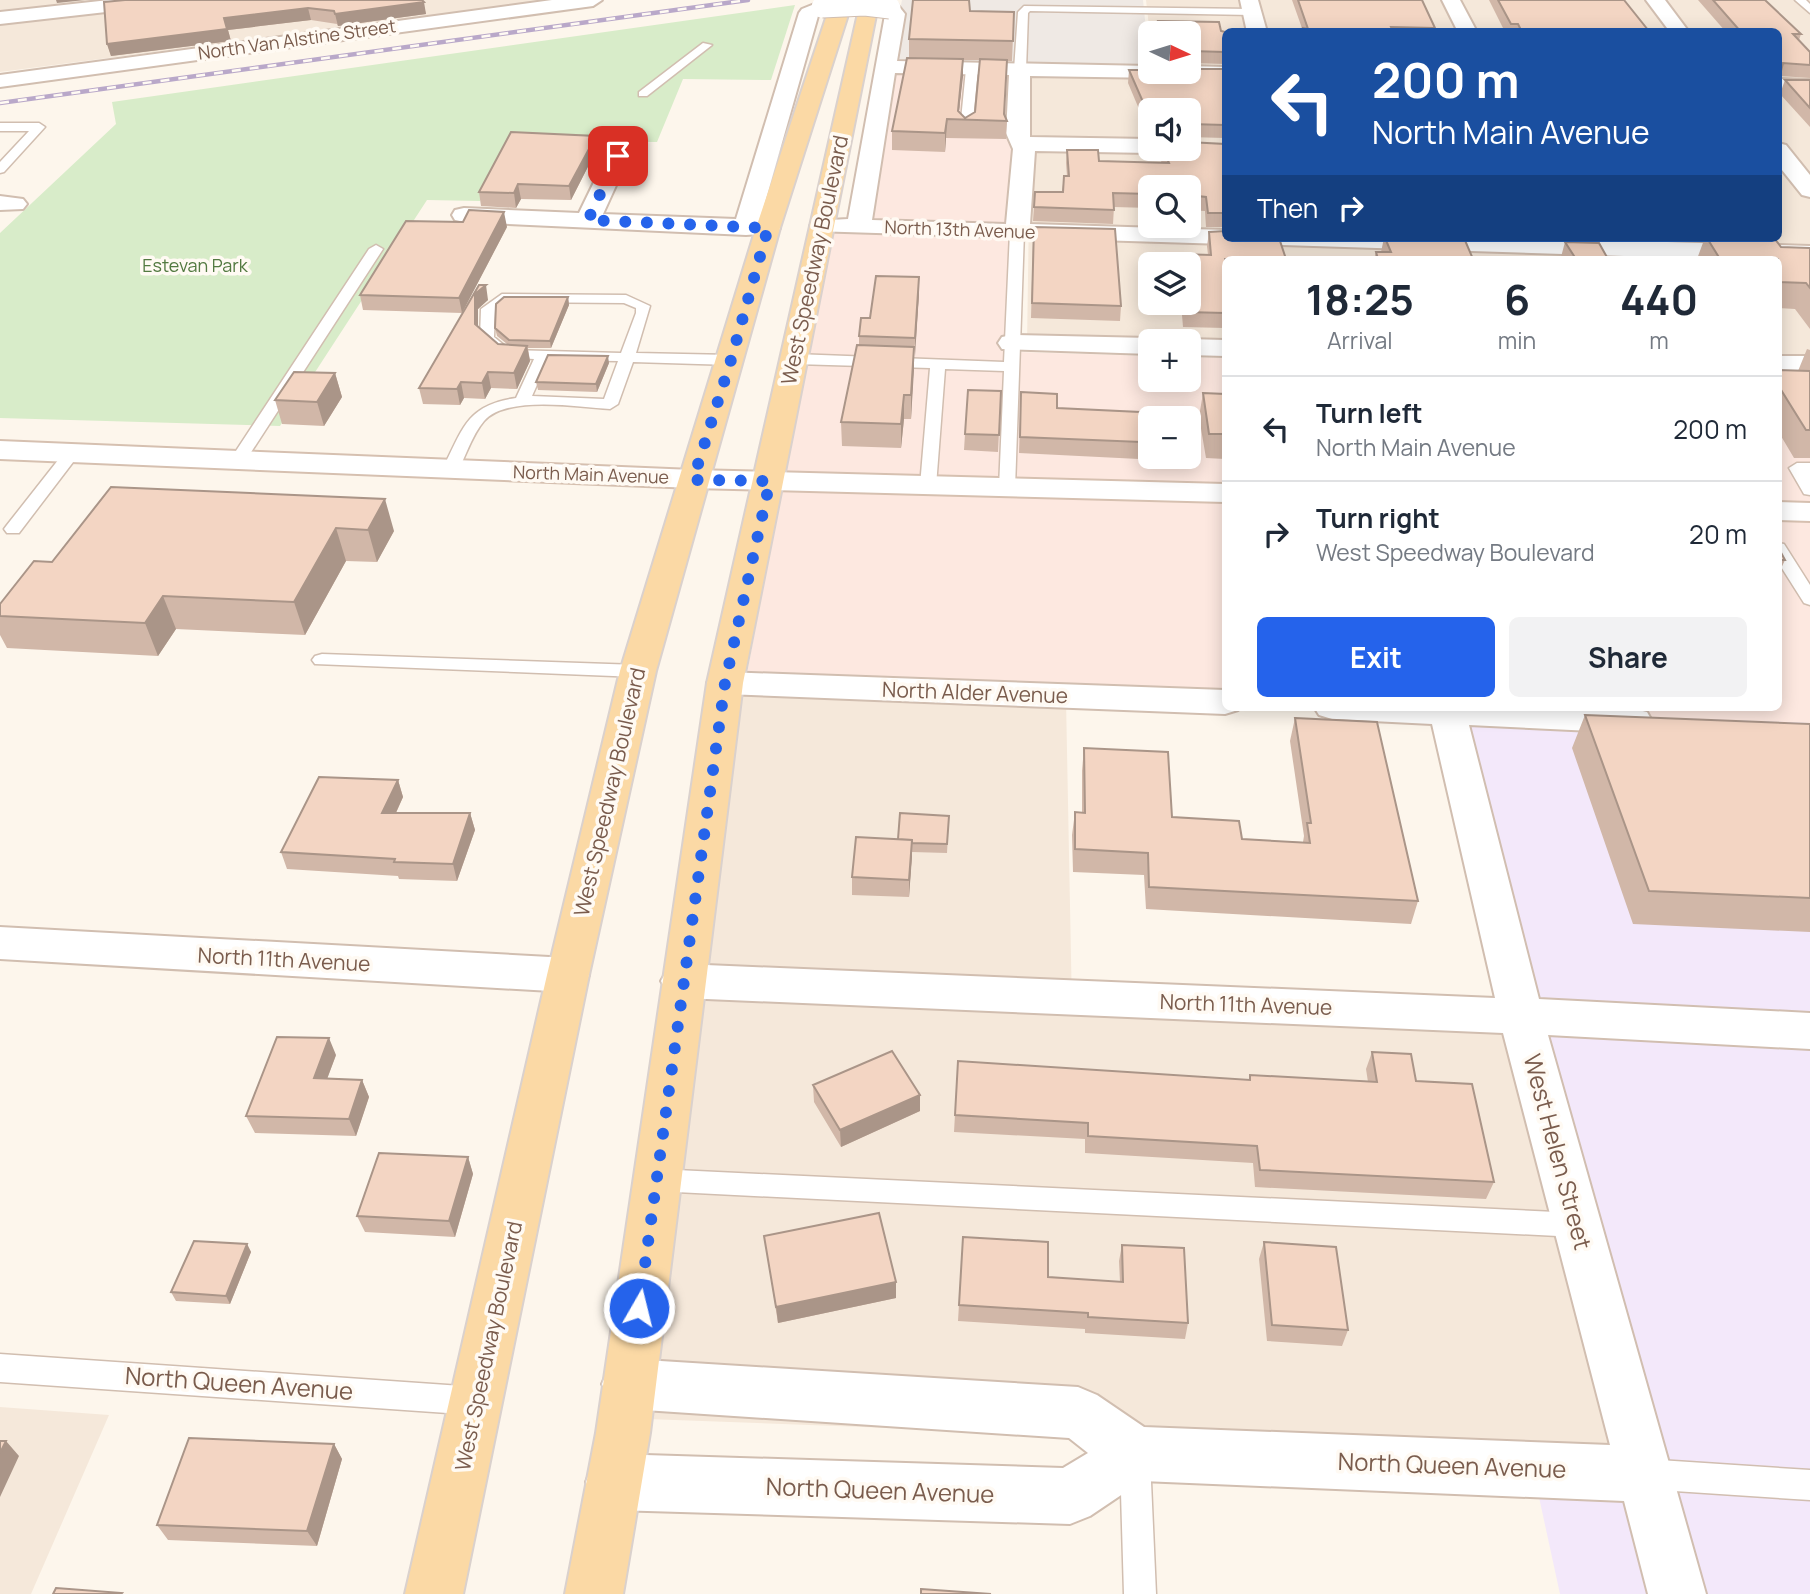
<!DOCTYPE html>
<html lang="en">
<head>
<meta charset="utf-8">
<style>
	body { margin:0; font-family:Manrope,sans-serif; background:#f2f2f3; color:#1f2937; height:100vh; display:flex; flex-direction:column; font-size:26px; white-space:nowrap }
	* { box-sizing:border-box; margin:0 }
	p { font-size:23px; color:#747a83 }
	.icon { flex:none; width:38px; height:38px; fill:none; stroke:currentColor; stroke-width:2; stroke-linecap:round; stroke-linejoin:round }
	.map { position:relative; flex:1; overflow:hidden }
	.details { position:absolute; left:1222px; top:256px; width:560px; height:455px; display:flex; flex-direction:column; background:#fff; border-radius:10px; box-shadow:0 4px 18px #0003 }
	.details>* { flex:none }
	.top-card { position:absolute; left:1222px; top:28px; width:560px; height:214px; border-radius:10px; box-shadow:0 4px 18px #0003; background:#1a4fa0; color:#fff; overflow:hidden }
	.needle { width:46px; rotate:94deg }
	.fabs { position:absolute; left:1138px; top:21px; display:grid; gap:14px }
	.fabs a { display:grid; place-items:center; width:63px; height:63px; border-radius:10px; background:#fff; box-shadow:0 4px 18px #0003; font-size:35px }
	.pin { position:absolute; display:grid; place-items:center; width:60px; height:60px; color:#fff; margin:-30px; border-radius:14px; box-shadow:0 4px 10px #0006 }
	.me { position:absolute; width:77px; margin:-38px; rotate:8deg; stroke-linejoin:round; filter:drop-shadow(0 0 5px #0008) }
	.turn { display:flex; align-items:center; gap:24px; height:147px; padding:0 35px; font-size:32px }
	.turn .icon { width:91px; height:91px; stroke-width:2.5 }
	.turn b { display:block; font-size:49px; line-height:60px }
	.then { display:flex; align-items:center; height:66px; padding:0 35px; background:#0003; gap:14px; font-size:26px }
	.eta { display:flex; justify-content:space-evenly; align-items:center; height:119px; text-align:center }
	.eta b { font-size:42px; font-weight:700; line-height:49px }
	.cta { display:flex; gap:14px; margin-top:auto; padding:14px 35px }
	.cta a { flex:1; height:80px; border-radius:10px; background:#2563eb; color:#fff; font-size:28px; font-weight:700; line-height:80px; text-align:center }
	.cta a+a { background:#f2f2f3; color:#1f2937 }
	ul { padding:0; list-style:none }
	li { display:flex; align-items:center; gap:21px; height:105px; padding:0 35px; border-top:2px solid #e0e1e3 }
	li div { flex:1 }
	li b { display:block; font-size:26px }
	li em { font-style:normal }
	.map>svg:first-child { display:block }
</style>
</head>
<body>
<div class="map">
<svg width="1810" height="1594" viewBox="0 0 1810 1594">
	<rect width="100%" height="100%" fill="#fdf6ec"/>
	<path fill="#f5e8da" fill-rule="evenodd" d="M0,0H555L0,72Z
		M1146,0H1810V368L1778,367V259H1225V351L1188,341L1027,345L1031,75L1154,79L1188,72V33L1150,35ZM1225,32H1778V238H1225ZM1150,110H1188V149H1150ZM1150,187H1188V226H1150ZM1150,264H1188V303H1150Z
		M744,690L1066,699L1072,1009L1533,1030L1650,1456L647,1419L702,952Z
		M0,1407L109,1415L31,1594H0Z"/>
	<path fill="#fde8e0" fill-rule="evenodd" d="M887,69L1017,72V352L1150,356V380H1188V357L1225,358V704L744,690L829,233H864ZM1150,418H1188V457H1150Z
		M1778,375L1810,377V723L1336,707H1778Z"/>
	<path fill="#efe9e4" d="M902,0H1143L1150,68L889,63Z"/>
	<path fill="#f3e8fa" d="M1455,710L1810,723V1594H1560L1529,1451L1649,1456Z"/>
	<path fill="#d8ecc9" d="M795,5L771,80L683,79L657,142L515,140L480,201L427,200L280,426L0,418V233L116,124L112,102Z"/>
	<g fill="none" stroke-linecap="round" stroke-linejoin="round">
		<g stroke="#d1beb0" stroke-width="3">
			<path id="lane" d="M1795,0H1806L1810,4V13Z
				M1024,6L1252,9L1257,12L1252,15L1030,11L1028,13L1026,70L1020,73L1014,70L1018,12Z
				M703,43L712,45L647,96H639V92Z
				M972,66L978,69L972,130L966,134L960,130L966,69Z
				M0,123H39L45,127L4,172L0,173V162L29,131H0Z
				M1017,228L1024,232L1015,488L1007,493L999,488L1004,371L945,369L936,486L934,490H922L920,486L930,368L795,364L787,359L795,354L1004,362L1010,232Z
				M376,245L383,249L246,460L238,465L232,463L230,460L369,249Z
				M502,294L626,295L650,306L636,353L731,355L739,360L731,365L633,362L618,404L610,409C578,407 507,395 484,421C471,436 466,457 456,474H444L442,470C463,429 466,405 516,398L534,359L501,357L480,338L481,309ZM505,302L624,303L636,308V313L621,353L510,350L494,337L495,310ZM548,360L618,361L604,399L532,396Z
				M72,448L80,453L19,533H7L4,529L7,525L66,450Z
				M1797,463H1810V495L1804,494L1789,468Z
				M1778,543L1784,544L1810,585V605L1804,603L1778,562Z
				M322,654L638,665L645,667L648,671L645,675L638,677L315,664L312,660L315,656Z
				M656,1169L1577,1213L1586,1217L1590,1225L1586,1233L1577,1237L656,1191L647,1188L643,1180L647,1172Z
				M0,1354L476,1387L486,1391L491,1401L486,1411L476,1415L0,1382Z
				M1135,1444L1146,1448L1150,1459L1156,1594H1124L1120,1459L1124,1448Z
				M1644,1459L1810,1470V1500L1644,1489L1633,1485L1629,1474L1633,1463Z"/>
		</g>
		<g stroke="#d1beb0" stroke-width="4">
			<path id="street" d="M109,0H168L159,6L0,24V12Z
				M552,0H602L593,6L0,87V75Z
				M1240,0H1258L1267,32H1247Z
				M1442,0H1460L1477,32H1458Z
				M1646,0H1665L1689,32H1670Z
				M822,1L831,7L818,16L760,220L777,223L780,228L777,233L746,235L464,222L455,220L452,215L455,210L464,208L579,213L617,135L620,130H636L639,135L603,214L736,219L799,13L802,9Z
				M890,2L897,4L905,14L897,61L1150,66V72H1188V66L1225,67V79L1030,76V137L1150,139V149H1159L1150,153L1035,151L1030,224L1225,230V238H1237L1234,242L1225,244L813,231L810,226L813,221L848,219L885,15L881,8ZM895,73L1009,75L1006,133L1013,149L1006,224L872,220Z
				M1778,79L1810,80V92L1778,91Z
				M1778,143L1786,145L1810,175V197L1802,195L1778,165Z
				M0,196L23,199L27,204L23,209L0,210Z
				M1270,238H1528L1810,246V262L1282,245L1273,243Z
				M1012,335L1150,338L1160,341H1150V354L1002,349L998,343L1002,337Z
				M1188,339L1225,340V356L1188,355V341H1178Z
				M1778,356H1810V372H1778Z
				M725,672L1225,690V707H1240L1238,710L1225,714L725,694L712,691L707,683L712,675Z
				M1314,707H1592L1634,709L1647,712L1652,721L1647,730L1634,733L1469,725L1539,999L1810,1013V1049L1548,1035L1706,1594H1648L1624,1501L1142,1481L1090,1516L1070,1524L614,1510L594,1502L586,1482L594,1462L614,1454L1063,1468L1088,1453L1069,1438L629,1409L610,1402L602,1384L610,1366L629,1359L1078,1387L1097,1395L1144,1427L1610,1445L1503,1033L683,998L668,993L661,981L668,969L683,964L1495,998L1432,724L1332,719L1319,715Z
				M0,927L568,958L583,963L589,975L583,987L568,992L0,959Z"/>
		</g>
		<g stroke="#d6c0b0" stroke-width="4">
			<path id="secondary" d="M0,441L693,470L1225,484V502L693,488L0,459Z
				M1778,502L1810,503V521L1778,520Z"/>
		</g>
		<g stroke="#dad1cd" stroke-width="4">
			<path id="primary" d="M832,0H850L847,18L780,228L656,671L589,975L463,1594H405L547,975L620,671L756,228Z
				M861,0H879L743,683L650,1433L623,1594H565L596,1433L707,683Z"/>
		</g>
		<use href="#lane" fill="#fff" fill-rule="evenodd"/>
		<use href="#street" fill="#fff" fill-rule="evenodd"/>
		<use href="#secondary" fill="#fff" fill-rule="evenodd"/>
		<use href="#primary" fill="#fbd9a5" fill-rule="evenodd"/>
		<g stroke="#b9a8c9" stroke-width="4.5">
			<path id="rail" d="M0,103L748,0"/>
		</g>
		<use href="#rail" stroke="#fffaf3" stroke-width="2.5" stroke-dasharray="9" stroke-linecap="butt"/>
		<g stroke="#d1beb0" stroke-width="23" stroke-linecap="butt">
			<path id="street-bridge" d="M822,7L865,5L890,8"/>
		</g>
		<use href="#street-bridge" stroke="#fff" stroke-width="21"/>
	</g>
	<path fill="#d1b7a8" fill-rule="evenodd" d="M125,0H422L426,14L338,26L337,24L311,20L228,30L231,41L111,56L107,44Z
		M1292,0H1422L1435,28L1434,32L1303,31Z
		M1489,0H1624L1648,30V32H1505Z
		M1698,0H1765L1801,34L1799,40L1810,52V78L1780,76L1778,81V32H1726Z
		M970,11L1014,12L1012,61H1007L1004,115L1007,121L1006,139L946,138L945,152L892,150V131L909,58V39ZM963,60H980L975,112L965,118L959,113Z
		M1158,21L1225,31V64L1188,63V33H1157Z
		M1225,69V138L1188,137V110H1150V135L1128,83L1129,70Z
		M1785,80H1810V127L1780,94Z
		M596,136L597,149L571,200L521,199L516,208L481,206L479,192Z
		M1225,144V227H1206L1205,211L1188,210V187H1150V208L1114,207L1113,224L1033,221L1035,192H1062L1064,176H1067L1066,163L1067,150L1099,161L1162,163L1157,153L1158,149H1188Z
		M507,227L462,313L363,310L360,295Z
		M1209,232L1225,259V328L1183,327L1181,303H1188V264H1178L1179,254L1208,255L1207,246Z
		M1384,238H1450L1473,259H1374L1376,252H1381Z
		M1683,238H1774L1781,247L1810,248V329L1795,309L1778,308V259H1697L1704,240H1684Z
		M1033,241L1121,306L1120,321L1031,318Z
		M1565,242L1608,259H1562L1561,257Z
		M479,285L488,300L478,309V327L498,344H507L497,336L495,328L568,297L569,305L551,348H528L530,361L517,389L491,388L485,399L464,398L460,405L423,404L419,388Z
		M919,294L914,356L911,419H904L901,448L842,446L841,422L859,345V336Z
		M1807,349L1810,350V458H1794L1778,431V370L1798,371Z
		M609,363L597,392L538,390L536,382Z
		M335,373L342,397L324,426L282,424L275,400Z
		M1001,391L998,452L964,450L965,434Z
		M1021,392L1141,442L1139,459L1019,453Z
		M1203,393L1225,394V459L1206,458L1199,417Z
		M111,487L394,531L377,562L346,561L305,635L176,629L158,656L7,648L0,635V604L52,562Z
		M1778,547L1785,560L1778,575Z
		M1585,715L1810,724V932L1633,924L1572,748Z
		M1295,718L1418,901L1411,924L1146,909L1144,875L1073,872L1072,835L1075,812H1082V771L1084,748L1172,817L1242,839L1303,842L1304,836L1290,741Z
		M398,780L403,797L396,813H470L475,830L457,881L399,879L398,876L287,869L281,852Z
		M949,816L947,853L912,852L909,897L852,895V877L898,839Z
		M1372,1052L1416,1081L1494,1182L1486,1199L1255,1187L1253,1163L1085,1153V1139L954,1132L958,1061L1249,1080L1250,1075L1368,1082L1366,1069Z
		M336,1055L327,1079L362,1080L369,1097L356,1136L255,1133L246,1116Z
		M813,1085L920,1095V1111L841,1147L814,1102Z
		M468,1157L473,1174L455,1237L365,1232L357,1216Z
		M764,1236L896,1282V1298L778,1323Z
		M963,1237L1048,1277L1120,1282L1119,1261L1122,1245L1188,1323L1185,1339L1085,1333V1329L958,1321Z
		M1264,1242L1348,1330L1342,1346L1267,1341L1259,1259Z
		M247,1244L251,1252L230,1304L176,1301L171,1292Z
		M334,1444L342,1459L317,1546L168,1540L157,1525Z"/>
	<path fill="#aa9588" d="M56,0H85L57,3Z
		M424,2L426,14L338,26L335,14Z
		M308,8L311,20L228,30L231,41L111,56L107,44L224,18Z
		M963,59V77L958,119Z
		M947,119L946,138L945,152V133Z
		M596,136L597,149L571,200L569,186Z
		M518,184L521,199L516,208L514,193Z
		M504,212L507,227L462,313L459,298Z
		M919,277V294L915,356V338Z
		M486,285L488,300L478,309V340L475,324V294Z
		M568,297L569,305L551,348L550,341Z
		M527,346L530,361L517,389L514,373Z
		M914,347V370L911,419V395Z
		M608,356L609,363L597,392L596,384Z
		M488,372L491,388L485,399L482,383Z
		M335,373L342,397L324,426L317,402Z
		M461,382L464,398L460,405L457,389Z
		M904,395V419L901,448V424Z
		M385,499L394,531L377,562L368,530Z
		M336,528L346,561L305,635L294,602Z
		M163,596L176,629L158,656L145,623Z
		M398,780L403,797L388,830L382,813Z
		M470,813L475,830L457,881L453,864Z
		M912,840V857L909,897V880Z
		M329,1038L336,1055L321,1095L314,1078Z
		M362,1080L369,1097L356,1136L349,1119Z
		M920,1095V1111L841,1147L840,1130Z
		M468,1157L473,1174L455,1237L449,1221Z
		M247,1244L251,1252L230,1304L226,1296Z
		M896,1282V1298L778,1323L776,1307Z
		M6,1441L19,1456L0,1497V1453Z
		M334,1444L342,1459L317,1546L307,1531Z"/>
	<path fill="#f3d5c3" stroke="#aa9588" stroke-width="2" d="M125,0H422L424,2L335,14L334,11L308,8L224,18L227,29L107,44L104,2Z
		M913,0H969L970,11L1014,12L1013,41L909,39Z
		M1298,0H1422L1435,28L1391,27L1393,32H1304L1303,28L1308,29Z
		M1498,0H1624L1648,30H1642L1643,32H1522L1518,24H1511Z
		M1713,0H1765L1801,34H1793L1810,52V65L1783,63L1780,75L1778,72V32H1741Z
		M1158,21L1219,22L1221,31L1225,32V52L1190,51L1188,54V33H1161Z
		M907,58L963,59L958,111L965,118L975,112L980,59L1007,60L1004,114L1007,121L947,119L945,133L892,131Z
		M1188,69H1225V125L1190,124L1188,129V110H1150V118L1129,70H1150V72H1188Z
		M1785,80H1810V108Z
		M511,132L596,136L569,186L518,184L514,193L479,192Z
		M1188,142L1225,144V213H1208L1206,197L1188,195V187H1150V194L1113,193L1114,210L1034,207L1035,192H1063L1064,176H1069L1067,150H1098L1099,161L1169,163L1163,149H1188Z
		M469,210L504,212L459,298L360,295L406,221L463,222Z
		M1034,227L1115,229L1121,306L1032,303Z
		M1225,231V238H1279L1286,259H1225V313L1185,312L1184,303H1188V264H1180L1179,254L1211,255L1209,232Z
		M1385,238H1464L1473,259H1378L1376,252H1391Z
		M1707,238H1774L1781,247L1810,248V288L1806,283L1778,282V259H1720Z
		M1565,242L1599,243L1608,259H1576Z
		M876,276L919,277L915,338L859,336L861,318H870Z
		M479,285H486L475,294V324L498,344L527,346L514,373L488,372L482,383L461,382L457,389L419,388Z
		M504,297H568L550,341L509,340L495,328L496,304Z
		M857,345L914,347L911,395H904L901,424L841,422Z
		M548,355L608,356L596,384L536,382Z
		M1778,370L1810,371V430H1806L1778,385Z
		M294,372L335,373L317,402L275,400Z
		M968,390L1001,391L999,435L965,434Z
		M1021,392L1057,394V408L1140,412L1141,442L1020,437Z
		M1203,393L1225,394V434H1209Z
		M111,487L385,499L368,530L336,528L294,602L163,596L145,623L0,616V604L34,561L52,562Z
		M1778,547L1785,560H1778Z
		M1585,715L1810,724V898L1649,891Z
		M1295,718L1377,722L1418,901L1149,887L1148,853L1075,849V812L1085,813L1084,748L1168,752L1172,817L1239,821L1242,839L1310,843L1307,823H1311Z
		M319,777L398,780L382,813H470L453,864L394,862L395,859L281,852Z
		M900,813L949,816L947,844L912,843V840L898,839Z
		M856,837L912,840L909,880L852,877Z
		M277,1037L329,1038L314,1078L362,1080L349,1119L246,1116Z
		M892,1051L920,1095L840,1130L813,1085Z
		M1372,1052L1411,1054L1416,1081L1472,1084L1494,1182L1260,1170L1257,1146L1088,1136V1123L955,1115L958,1061L1250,1080V1075L1377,1082Z
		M379,1153L468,1157L449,1221L357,1216Z
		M879,1213L896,1282L776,1307L764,1236Z
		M963,1237L1048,1242V1277L1123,1282L1122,1245L1184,1248L1188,1323L1088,1317V1313L959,1305Z
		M194,1241L247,1244L226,1296L171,1292Z
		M1264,1242L1336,1247L1348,1330L1272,1325Z
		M189,1438L334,1444L307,1531L157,1525Z
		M0,1441H6L0,1453Z
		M56,1588L122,1593L121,1594H53Z
		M921,1589L991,1594H921Z"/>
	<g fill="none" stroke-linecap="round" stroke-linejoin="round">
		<path stroke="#2563eb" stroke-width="12" stroke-dasharray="0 21.6" d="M618,156L588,220L768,228L731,360L693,480L770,481L725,683L639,1308"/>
	</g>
	<g text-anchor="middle" stroke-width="7" stroke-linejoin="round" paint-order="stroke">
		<g font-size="18" fill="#7a5c4d" stroke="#fffaf3">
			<text transform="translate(297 40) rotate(-8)" y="6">North Van Alstine Street</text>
			<text transform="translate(960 230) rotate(2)" y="6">North 13th Avenue</text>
			<text transform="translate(591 475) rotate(2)" y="6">North Main Avenue</text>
		</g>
		<g font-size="18" fill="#537a41" stroke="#fffaf3">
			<text x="195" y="272">Estevan Park</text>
		</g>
		<g font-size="21" fill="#7a5c4d" stroke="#fffaf3">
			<text transform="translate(815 260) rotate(-78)" y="7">West Speedway Boulevard</text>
			<text transform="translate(975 693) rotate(2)" y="7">North Alder Avenue</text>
			<text transform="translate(610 792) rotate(-77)" y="7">West Speedway Boulevard</text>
			<text transform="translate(284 960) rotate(3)" y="7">North 11th Avenue</text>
			<text transform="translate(1246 1005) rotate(2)" y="7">North 11th Avenue</text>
			<text transform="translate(489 1346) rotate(-78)" y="7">West Speedway Boulevard</text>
		</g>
		<g font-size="24" fill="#7a5c4d" stroke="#fffaf3">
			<text transform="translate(1557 1152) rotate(75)" y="8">West Helen Street</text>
			<text transform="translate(239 1384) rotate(4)" y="8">North Queen Avenue</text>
			<text transform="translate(1452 1466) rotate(2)" y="8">North Queen Avenue</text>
			<text transform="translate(880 1491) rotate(2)" y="8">North Queen Avenue</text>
		</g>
	</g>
</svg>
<div class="fabs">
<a><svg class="needle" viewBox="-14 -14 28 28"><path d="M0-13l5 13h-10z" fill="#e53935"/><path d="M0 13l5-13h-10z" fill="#747a83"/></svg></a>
<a><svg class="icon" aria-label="sound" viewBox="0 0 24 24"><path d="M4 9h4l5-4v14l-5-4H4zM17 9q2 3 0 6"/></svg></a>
<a><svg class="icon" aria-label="search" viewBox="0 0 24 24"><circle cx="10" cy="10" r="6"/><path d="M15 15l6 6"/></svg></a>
<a><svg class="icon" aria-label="layers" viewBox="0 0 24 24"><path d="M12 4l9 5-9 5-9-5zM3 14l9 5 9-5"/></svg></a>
<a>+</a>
<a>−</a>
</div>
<div class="pin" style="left:618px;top:156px;background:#d93025"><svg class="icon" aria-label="arrive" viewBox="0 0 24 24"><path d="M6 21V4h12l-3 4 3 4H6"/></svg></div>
<svg class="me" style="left:639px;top:1308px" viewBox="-20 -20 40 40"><circle r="17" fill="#2563eb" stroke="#fff" stroke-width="3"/><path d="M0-11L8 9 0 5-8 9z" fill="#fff"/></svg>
<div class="top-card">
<div class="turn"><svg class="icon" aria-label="left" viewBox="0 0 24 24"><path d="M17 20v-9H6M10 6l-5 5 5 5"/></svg><div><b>200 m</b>North Main Avenue</div></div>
<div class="then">Then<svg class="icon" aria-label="right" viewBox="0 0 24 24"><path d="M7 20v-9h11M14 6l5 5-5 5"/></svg></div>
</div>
<section class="details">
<div class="eta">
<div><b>18:25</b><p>Arrival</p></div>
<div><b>6</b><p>min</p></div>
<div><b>440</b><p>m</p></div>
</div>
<ul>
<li><svg class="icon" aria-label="left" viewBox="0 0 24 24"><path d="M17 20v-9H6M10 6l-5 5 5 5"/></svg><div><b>Turn left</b><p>North Main Avenue</p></div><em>200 m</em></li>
<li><svg class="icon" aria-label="right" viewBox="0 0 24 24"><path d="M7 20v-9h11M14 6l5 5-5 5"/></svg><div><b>Turn right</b><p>West Speedway Boulevard</p></div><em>20 m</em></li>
</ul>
<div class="cta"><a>Exit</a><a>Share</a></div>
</section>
</div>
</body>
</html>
